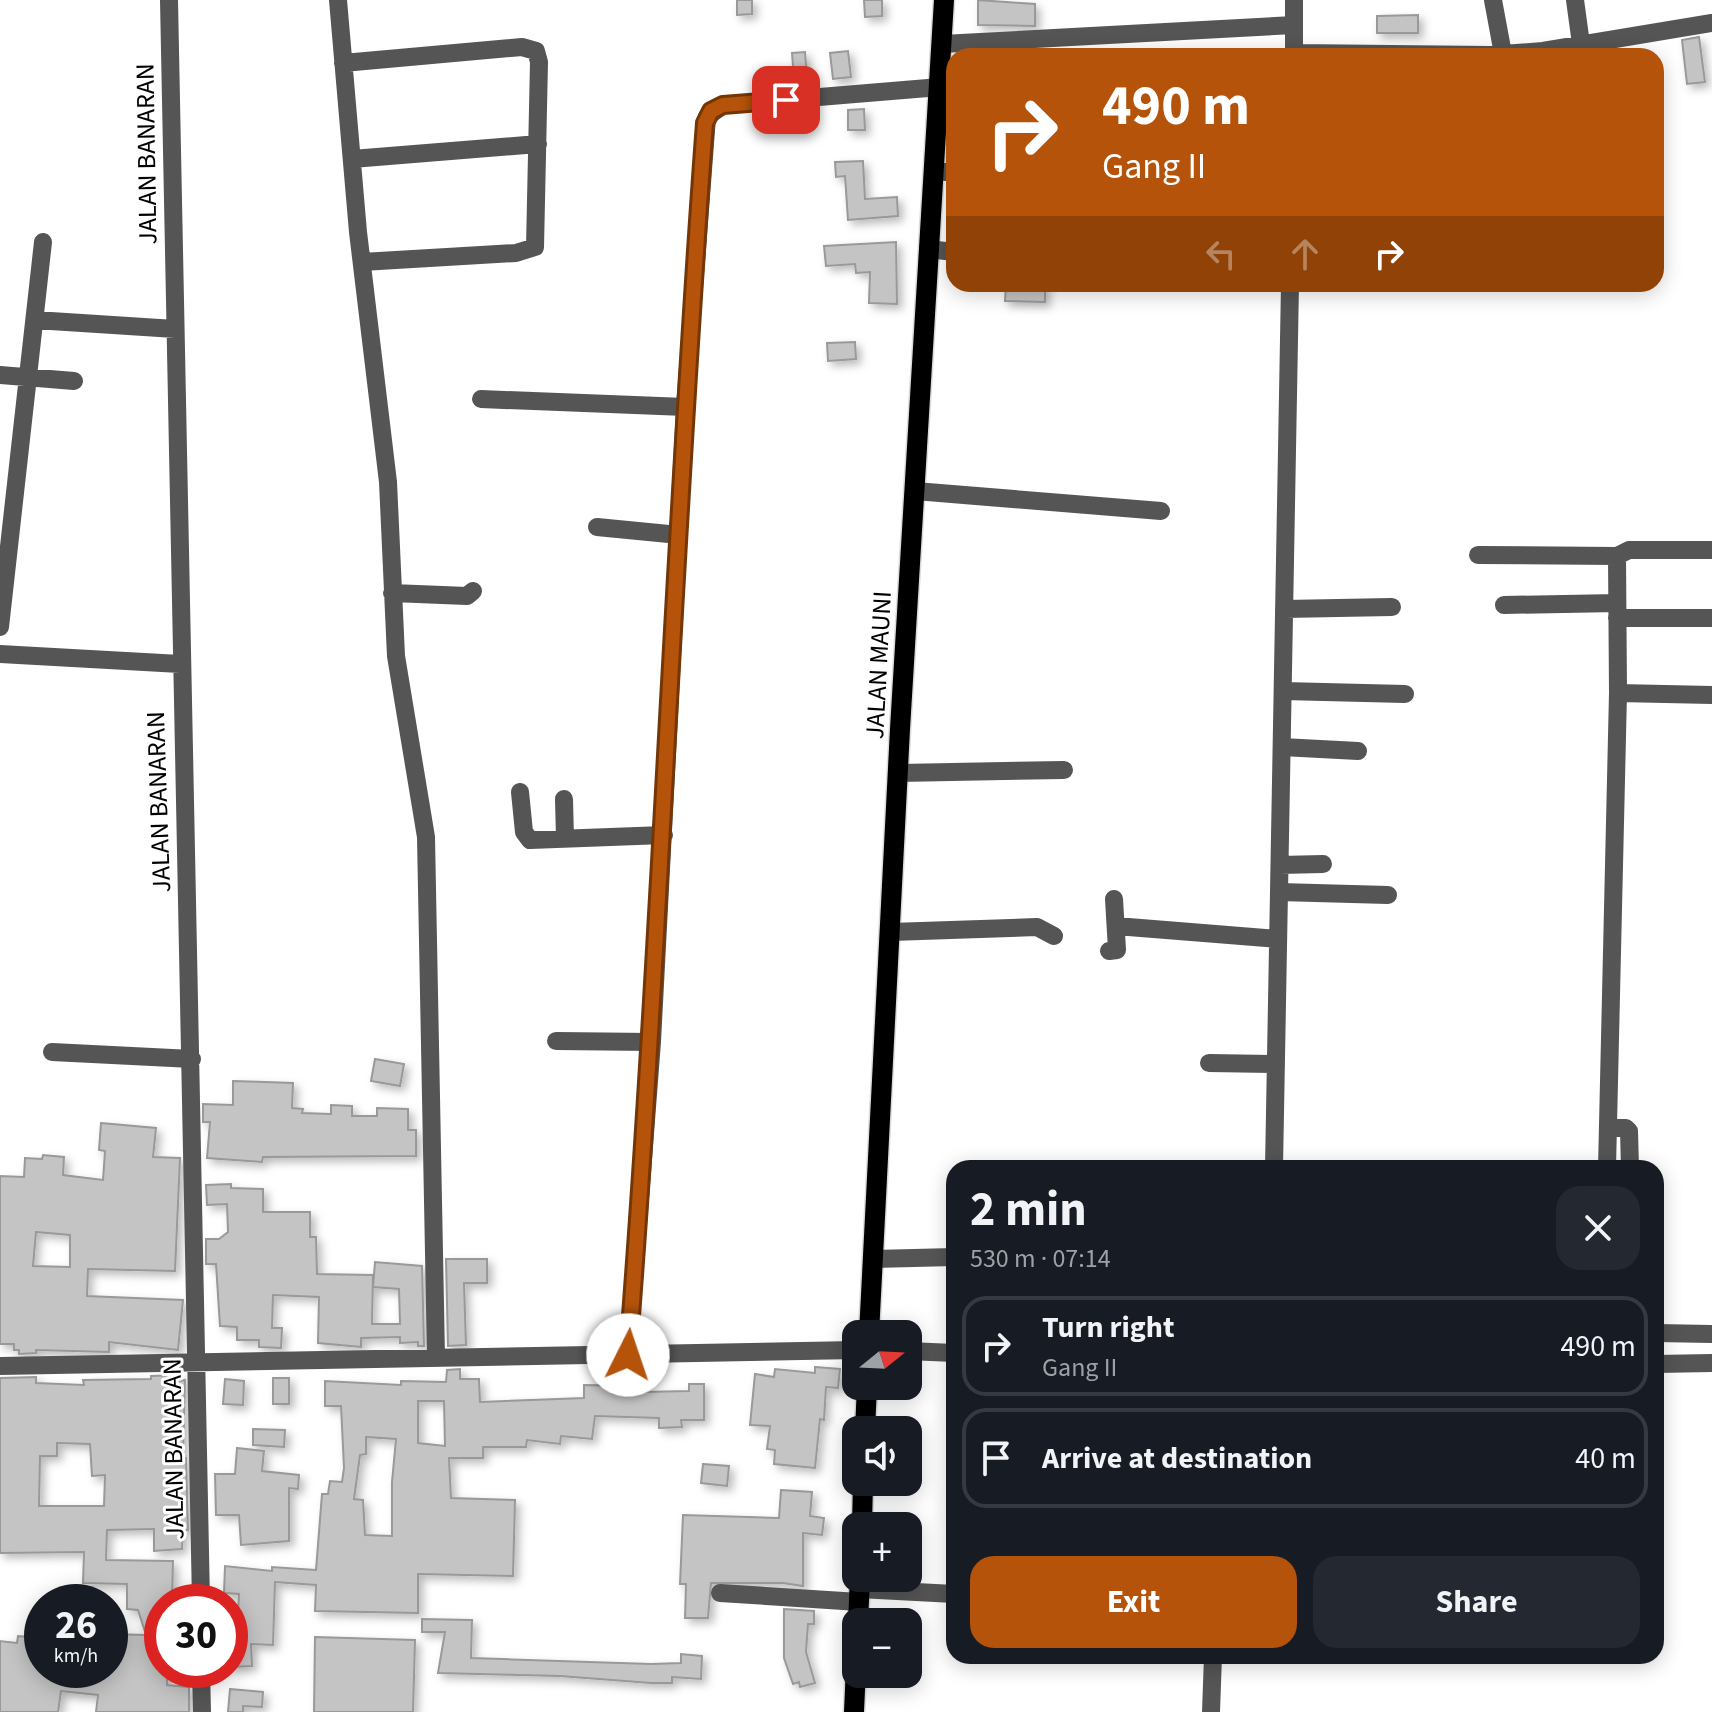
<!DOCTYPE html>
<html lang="en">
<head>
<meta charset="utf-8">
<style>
	body { margin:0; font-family:"Source Sans 3",sans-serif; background:#242831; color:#f1f3f6; height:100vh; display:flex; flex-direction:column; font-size:30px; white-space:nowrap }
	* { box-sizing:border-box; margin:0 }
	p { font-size:26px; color:#9ea1a6 }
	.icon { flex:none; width:44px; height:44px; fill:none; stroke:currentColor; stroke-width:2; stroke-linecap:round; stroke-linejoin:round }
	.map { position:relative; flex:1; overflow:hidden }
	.details { position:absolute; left:946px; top:1160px; width:718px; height:504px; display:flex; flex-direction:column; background:#171b24; border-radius:24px; box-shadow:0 4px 20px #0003 }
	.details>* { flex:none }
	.guide { position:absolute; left:946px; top:48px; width:718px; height:244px; border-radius:24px; box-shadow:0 4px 20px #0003; background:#b45309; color:#fff; overflow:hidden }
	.needle { width:52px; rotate:72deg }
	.buttons { position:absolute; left:842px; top:1320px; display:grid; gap:16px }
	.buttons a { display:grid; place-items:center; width:80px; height:80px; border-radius:16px; background:#171b24; box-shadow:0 4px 20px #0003; font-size:40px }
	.speed { position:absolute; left:24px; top:1584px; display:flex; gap:16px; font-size:40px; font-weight:700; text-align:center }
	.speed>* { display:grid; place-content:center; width:104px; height:104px; border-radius:50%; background:#171b24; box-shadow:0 4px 20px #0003; line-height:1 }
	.speed small { font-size:20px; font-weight:400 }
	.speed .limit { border:12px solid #d22; background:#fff; color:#111 }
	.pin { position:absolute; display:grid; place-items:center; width:68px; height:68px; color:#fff; margin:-34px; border-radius:16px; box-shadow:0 4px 12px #0006 }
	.me { position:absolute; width:88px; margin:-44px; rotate:4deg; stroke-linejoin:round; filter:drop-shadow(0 0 6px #0008) }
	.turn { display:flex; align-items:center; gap:28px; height:168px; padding:0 24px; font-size:36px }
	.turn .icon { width:104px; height:104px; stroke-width:2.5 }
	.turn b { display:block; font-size:56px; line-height:68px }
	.lanes { display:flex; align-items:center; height:76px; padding:0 24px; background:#0003; justify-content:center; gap:40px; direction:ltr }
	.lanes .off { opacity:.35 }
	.round { display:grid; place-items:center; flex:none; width:84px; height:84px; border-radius:24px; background:#242831 }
	.summary { display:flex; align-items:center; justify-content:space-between; height:136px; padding:0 24px }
	h1 { font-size:48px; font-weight:700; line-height:60px }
	.primary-button { display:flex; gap:16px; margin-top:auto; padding:16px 24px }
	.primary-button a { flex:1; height:92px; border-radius:24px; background:#b45309; color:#fff; font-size:32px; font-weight:700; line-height:92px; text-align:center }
	.primary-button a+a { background:#242831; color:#f1f3f6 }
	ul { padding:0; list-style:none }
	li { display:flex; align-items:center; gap:24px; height:100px; margin:0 16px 12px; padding:0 8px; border:4px solid #363941; border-radius:24px }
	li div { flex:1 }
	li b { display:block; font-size:30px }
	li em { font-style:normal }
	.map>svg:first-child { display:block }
</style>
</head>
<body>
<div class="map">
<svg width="1712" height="1712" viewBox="0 0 1712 1712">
	<defs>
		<filter id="shadow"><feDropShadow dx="4.5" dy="4.5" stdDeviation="4" flood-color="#0004"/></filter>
	</defs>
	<rect width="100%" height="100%" fill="#fff"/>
	<path fill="#c4c4c4" stroke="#999" stroke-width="2" fill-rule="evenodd" filter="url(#shadow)" d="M737,0H752V14L737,15Z
		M864,0H882V16L865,17Z
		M978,0L1035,4V26L978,25Z
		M1418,15V33H1377V16Z
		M1699,37L1705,82L1687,84L1682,40Z
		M848,51L851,77L833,79L830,53Z
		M805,52L807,79L794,80L792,53Z
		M864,109L865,130H848V110Z
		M863,161L865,199L897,197L898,216L848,220L845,176L836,177L835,162Z
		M896,242L897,304L869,303L870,272L856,273L855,264L826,266L824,246Z
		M1006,284H1045V302L1005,301Z
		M855,342L856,359L828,361L827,343Z
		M375,1059L404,1064L400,1086L371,1081Z
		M233,1081L293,1083L292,1108L303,1109L302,1113L331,1114V1105L352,1106V1116H377V1108L408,1109V1130H416V1156L263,1157L262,1162L207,1158L210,1122H203V1104L233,1105Z
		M101,1123L156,1128L153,1157L180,1158L175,1271L88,1269L87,1296L183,1300L178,1350L109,1342V1352L36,1350V1353L19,1354V1350H14V1344H0V1176L24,1177L25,1158L42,1159L43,1155L64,1157L63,1175L103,1180L105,1151L99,1150ZM36,1232L70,1235V1267L33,1266Z
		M231,1184V1188L263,1189V1212H310V1237H316L317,1274L373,1275L372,1324H400L399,1289L373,1287L375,1262L422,1266L424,1346H418V1342L400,1343V1337L361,1338V1347L318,1343L319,1297L273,1295L272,1328H282L281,1348L259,1347V1340H237V1327L220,1326L216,1264H206V1239H219L228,1232L227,1204L207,1205L206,1185Z
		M446,1259H487V1283H464L466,1345L448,1346Z
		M815,1367L840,1369L838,1388L826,1387L824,1420L820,1419L815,1468L774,1464L775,1450L767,1449L770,1426L750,1425L755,1374L774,1377L775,1369L815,1373Z
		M460,1369V1379H479L480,1402L584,1398V1385L643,1386V1392L689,1391V1384H704V1420H681L682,1427L659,1428V1418L595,1416L592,1439L561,1436L560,1444L527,1440L526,1447H483V1458H449L451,1498L515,1500L513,1576L418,1574V1613L315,1611L316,1585L275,1582L273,1645L251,1644L252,1666L230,1667V1625L237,1626L239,1594L224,1593L225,1566L272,1571V1567L316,1570L322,1494H328L330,1481L342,1482L344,1468L341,1406H325V1381L401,1385V1381L446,1382L447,1370ZM418,1401H444L445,1446L418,1443ZM366,1437L396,1439L392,1482V1536L365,1535L363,1500L354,1499L360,1455L366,1454Z
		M179,1375V1381L185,1380L183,1458H186L188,1530H183L182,1549L154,1551V1529L107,1530L106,1560L173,1561L172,1602H162V1670H167V1685L189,1687V1712H96L98,1695L61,1691L58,1712H0V1641L17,1643L18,1636L42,1638V1670H110V1634L146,1635L138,1610L127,1609V1584L83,1583L84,1552L0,1553V1378L36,1377V1383L84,1385L83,1380L151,1379V1376ZM57,1443L90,1444L92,1476L105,1475L104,1506H39L40,1456H57Z
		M273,1378H289V1404H273Z
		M225,1379L244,1381L243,1405L223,1404Z
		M253,1429L285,1430L284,1447L253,1445Z
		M237,1448L264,1451L262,1471L299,1475L298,1489L289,1488V1541L241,1545L239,1515H216L215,1474H235Z
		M703,1464L729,1466L727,1486L701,1483Z
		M781,1490L812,1492L810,1516L824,1518L822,1535L803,1533V1586L783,1583H711L708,1618H685L686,1584H680L683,1515L779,1518Z
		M784,1609L814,1611V1624H808L806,1652L815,1683L800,1687L799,1682L793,1684L784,1658Z
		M422,1619L472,1620L471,1658L651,1664L681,1663V1654L702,1656L701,1679L672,1677V1683H651L560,1676L438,1673L445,1632H422Z
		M315,1637L415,1640L413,1712H314Z
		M230,1689L263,1692L262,1707L243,1706V1712H228Z"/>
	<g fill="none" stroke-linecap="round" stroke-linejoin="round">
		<g stroke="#dbdbdb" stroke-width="23">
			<path id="major" d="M869,1334L900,729L944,0
				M865,1430L867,1386
				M862,1526L863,1482
				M858,1622L860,1578
				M854,1712L856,1666"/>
		</g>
		<path stroke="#555" stroke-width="18" d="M169,0L201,1602
			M338,0L358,232L388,482L396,656L426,837L436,1357
			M1493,0L1503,54
			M1575,0L1581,44
			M942,44L1294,25
			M1294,53L1489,55L1543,51L1712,23
			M1294,56V0
			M343,63L522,47L536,51L539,62L535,247L516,253L362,262
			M352,159L538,144
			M934,172H954
			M928,249L954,252
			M35,320L175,329
			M0,375L74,381
			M481,399L685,407
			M915,491L1161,511
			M597,527L679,535
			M1478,555L1617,556
			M392,593L467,596L473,591
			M1504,605L1617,603
			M1284,609L1392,607
			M1617,618H1712
			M0,627L43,242
			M0,654L180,664
			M1283,691L1405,694
			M1618,693L1712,695
			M1282,747L1358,751
			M898,773L1064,770
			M520,792L524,832L530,840L664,835
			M564,799L565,839
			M1280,865L1323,864
			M1279,892L1388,895
			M1116,926L1278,939
			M891,932L1037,927L1054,936
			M1109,951L1117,950L1114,899
			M556,1041L652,1042
			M52,1052L192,1059
			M1209,1063L1276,1064
			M1608,1128H1626L1629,1131L1630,1168
			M1274,1168L1290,284
			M1607,1168L1618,693L1617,556L1629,550H1712
			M873,1259L954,1257
			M1656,1333L1712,1334
			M908,1351L954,1353
			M628,1355L652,1042L685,407L707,117L723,105L940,87
			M1656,1364L1712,1363
			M0,1366L856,1350
			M859,1589L954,1594
			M720,1593L859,1602
			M201,1670L202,1712
			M1211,1712L1213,1656"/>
		<use href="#major" stroke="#000" stroke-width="20"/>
	</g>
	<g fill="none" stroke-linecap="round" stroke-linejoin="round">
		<g stroke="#753606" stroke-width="20">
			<path id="route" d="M628,1355C660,945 674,534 705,123L711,111L723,105L786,100"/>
		</g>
		<use href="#route" stroke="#b45309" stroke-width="14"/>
	</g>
	<g text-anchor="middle" stroke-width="6" stroke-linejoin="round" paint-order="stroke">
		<g font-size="26" fill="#000" stroke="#fff">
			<text transform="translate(146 154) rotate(-91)" y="9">JALAN BANARAN</text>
			<text transform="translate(878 665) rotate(-87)" y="9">JALAN MAUNI</text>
			<text transform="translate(158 802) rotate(-92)" y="9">JALAN BANARAN</text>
			<text transform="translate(173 1449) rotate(-91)" y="9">JALAN BANARAN</text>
		</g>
	</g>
</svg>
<div class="buttons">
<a><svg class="needle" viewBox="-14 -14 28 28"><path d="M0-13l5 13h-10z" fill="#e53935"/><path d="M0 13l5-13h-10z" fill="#9ea1a6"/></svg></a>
<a><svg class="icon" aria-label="sound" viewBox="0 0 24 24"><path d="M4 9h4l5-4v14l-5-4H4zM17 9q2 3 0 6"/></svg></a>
<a>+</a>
<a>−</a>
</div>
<div class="speed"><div>26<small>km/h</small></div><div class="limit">30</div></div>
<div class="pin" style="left:786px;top:100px;background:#d93025"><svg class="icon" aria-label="arrive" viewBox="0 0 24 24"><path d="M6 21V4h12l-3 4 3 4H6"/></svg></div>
<svg class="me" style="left:628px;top:1355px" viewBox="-20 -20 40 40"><circle r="19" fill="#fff"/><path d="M0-13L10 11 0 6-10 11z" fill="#b45309"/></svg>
<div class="guide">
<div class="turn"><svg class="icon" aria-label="right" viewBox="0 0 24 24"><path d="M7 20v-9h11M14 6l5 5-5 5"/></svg><div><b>490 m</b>Gang II</div></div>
<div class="lanes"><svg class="icon off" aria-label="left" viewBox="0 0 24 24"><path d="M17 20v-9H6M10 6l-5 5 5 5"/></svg><svg class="icon off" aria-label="ahead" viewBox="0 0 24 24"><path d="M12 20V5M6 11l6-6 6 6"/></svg><svg class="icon" aria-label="right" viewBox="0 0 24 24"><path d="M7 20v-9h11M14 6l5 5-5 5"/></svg></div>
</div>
<section class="details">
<div class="summary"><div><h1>2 min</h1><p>530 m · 07:14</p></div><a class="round"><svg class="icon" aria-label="close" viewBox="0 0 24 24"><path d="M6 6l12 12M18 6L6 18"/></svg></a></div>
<ul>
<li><svg class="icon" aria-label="right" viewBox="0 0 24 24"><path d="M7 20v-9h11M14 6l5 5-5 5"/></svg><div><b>Turn right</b><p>Gang II</p></div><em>490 m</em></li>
<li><svg class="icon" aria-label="arrive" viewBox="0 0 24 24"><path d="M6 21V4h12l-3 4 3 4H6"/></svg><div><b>Arrive at destination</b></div><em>40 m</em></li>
</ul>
<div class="primary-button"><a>Exit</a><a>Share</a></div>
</section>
</div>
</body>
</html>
